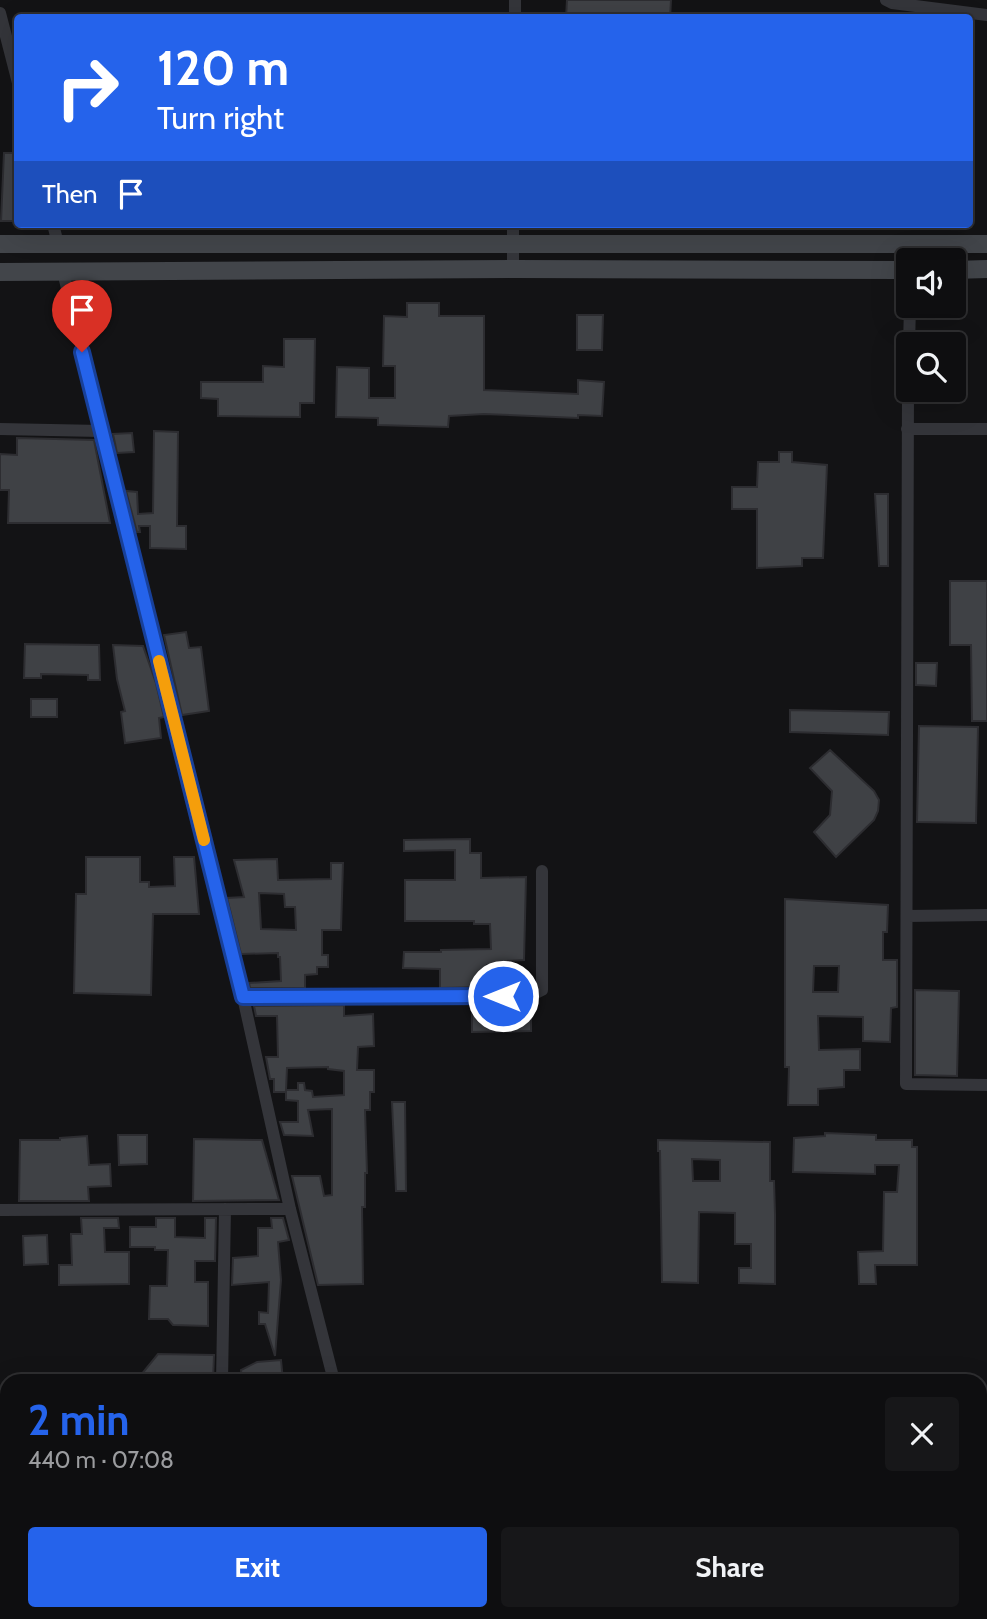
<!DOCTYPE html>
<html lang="en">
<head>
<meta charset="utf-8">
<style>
	body { margin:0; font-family:Cabin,sans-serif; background:#171719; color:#f1f3f6; height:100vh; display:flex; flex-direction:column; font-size:26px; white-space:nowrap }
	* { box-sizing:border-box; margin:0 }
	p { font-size:23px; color:#9b9c9f }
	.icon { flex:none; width:38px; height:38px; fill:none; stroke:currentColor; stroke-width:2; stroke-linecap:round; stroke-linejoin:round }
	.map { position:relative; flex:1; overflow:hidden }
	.sheet { position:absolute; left:0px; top:1374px; width:987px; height:247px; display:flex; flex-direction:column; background:#0e0e10; border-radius:21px 21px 0 0; box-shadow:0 7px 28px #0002,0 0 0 2px #2e2e30 }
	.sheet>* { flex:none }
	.hud { position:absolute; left:14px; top:14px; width:959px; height:214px; border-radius:7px; box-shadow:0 7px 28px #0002,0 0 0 2px #2e2e30; background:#2563eb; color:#fff; overflow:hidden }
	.tools { position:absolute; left:896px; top:248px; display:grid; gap:14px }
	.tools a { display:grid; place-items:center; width:70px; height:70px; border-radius:7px; background:#0e0e10; box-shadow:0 7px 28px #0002,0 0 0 2px #2e2e30; font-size:35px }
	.pin { position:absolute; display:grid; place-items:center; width:60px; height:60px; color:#fff; margin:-72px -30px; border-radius:50% 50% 50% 0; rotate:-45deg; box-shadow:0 0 7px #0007 }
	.pin .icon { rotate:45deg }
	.me { position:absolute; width:77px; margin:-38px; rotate:270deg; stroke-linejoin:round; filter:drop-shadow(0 0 5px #0008) }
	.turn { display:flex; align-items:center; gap:24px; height:147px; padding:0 28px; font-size:32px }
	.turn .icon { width:91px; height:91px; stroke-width:2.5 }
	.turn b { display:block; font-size:49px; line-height:60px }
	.then { display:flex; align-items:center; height:66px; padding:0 28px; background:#0003; gap:14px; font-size:26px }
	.round { display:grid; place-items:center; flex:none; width:74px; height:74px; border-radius:7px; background:#171719 }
	.summary { display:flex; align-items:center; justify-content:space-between; height:119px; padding:0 28px }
	h1 { font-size:42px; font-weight:800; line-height:52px; color:#2563eb }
	.primary-button { display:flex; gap:14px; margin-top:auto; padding:14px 28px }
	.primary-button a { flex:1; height:80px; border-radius:7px; background:#2563eb; color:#fff; font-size:28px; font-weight:800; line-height:80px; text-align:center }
	.primary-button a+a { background:#171719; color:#f1f3f6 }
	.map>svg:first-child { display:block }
</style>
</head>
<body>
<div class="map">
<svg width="987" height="1619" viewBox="0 0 987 1619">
	<rect width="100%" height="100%" fill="#131315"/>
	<path fill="#3f4145" stroke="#2d2d31" stroke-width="2" fill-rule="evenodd" d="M567,0H671L670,18H566Z
		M4,153H18V221H1Z
		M407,303H439V316H484V390L578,394V380L604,382L602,416L578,415V418L484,414L449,416L448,427L378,425V418L336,417L337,367L369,368V398H395V366H383L384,316L407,317Z
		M577,315H603L602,350H577Z
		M284,339H315L314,403H300V417L218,416V399L201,398V382H263V366L284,367Z
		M154,431L178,432L177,526H186V549L150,548V526H139L140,532H137L126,491L137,492L138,514L153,513Z
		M132,433L134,452L117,453L113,434Z
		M17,438L94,440L110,523H8L9,490H0V454L17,455Z
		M779,452H792V462L827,465L823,558H802V566L757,568V509H732V487H757L758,462H779Z
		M875,494H888V566H879Z
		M950,581H987V721H972L971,645H950Z
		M186,632L189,648L201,647L209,711L182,715L164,635Z
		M25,644L99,645L100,680H88V675L41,674V678H24Z
		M113,645L143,646L156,683L164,717L159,718L161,738L125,743L121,712L125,711L117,679Z
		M916,663H937L936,686L916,685Z
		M31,699H57V717H31Z
		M790,710L889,712L888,735L790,732Z
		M919,726L978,727L976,823L917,822Z
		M830,750L874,791L879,800L878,811L874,820L836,857L814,832L830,815L832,791L810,768Z
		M470,839V853H481V878L526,877L524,960L508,961L509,965H487V987L440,988V969L403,968L404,952H441V950L491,949L490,924H474V921H405V880H455V850L404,851V840Z
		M86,857H140V882H149V887L175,886L174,857H194L199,914H153L151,995L74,993L76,894H86Z
		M277,859L278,880L331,879V863H343L341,930H322V955H328V967H317V974L305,975V988H250L249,983L281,981L280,957H278V953L241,954L227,898L244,897L234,860ZM259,893L284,894L285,907H295L296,930L261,929Z
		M785,899L888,905L887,932H883V960H897V1007L891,1008L890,1042L863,1041V1017L818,1016L819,1050L860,1049V1070H844V1087L818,1089V1105H788L789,1067H785ZM814,966H839L838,992H813Z
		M915,990L959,991L957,1076L915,1075Z
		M344,1005V1016L373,1014L374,1046L358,1047L357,1070H374V1092H370V1110H365L367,1173H365V1207H362L363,1284L318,1285L292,1176H320L324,1196L332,1195V1109L308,1110L313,1136L284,1135L280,1122H298V1101L286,1100V1092H274V1079H270L266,1057H278L277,1016H256L254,1006ZM328,1067V1069L344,1071V1095L313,1097L312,1091L305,1090L304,1083H298V1090H286L287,1068Z
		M472,1005H531V1031L472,1032Z
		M392,1102H405L406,1191H396Z
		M825,1133L876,1135V1140H912V1147H917V1265H875L876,1284H859L858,1252L883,1251L884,1192H897L899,1165H875V1174L793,1172L794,1138L825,1136Z
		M118,1135H147V1164L119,1165Z
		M87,1136L89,1165L110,1164L111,1186L88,1187L89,1201H19L20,1140H60V1138Z
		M194,1139L262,1140L279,1200L193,1201Z
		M658,1140L770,1142V1181H774L775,1214V1284L739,1283V1268H751V1244H735V1213L699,1212L698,1283L662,1282L660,1151H658ZM692,1159L720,1160V1181H693Z
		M81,1218H118L119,1228H104L105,1252H129V1284L59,1285V1265H72L71,1234H82Z
		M156,1218H175V1237L205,1238V1218H216L215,1261H195V1282H208V1326L173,1325L168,1319H149L150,1286H167L168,1250H155V1247H130V1227H156Z
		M271,1218H283L289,1240L278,1242L281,1280L275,1356L265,1324H259V1312L268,1313L269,1282L232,1285L233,1258L258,1256V1228H272Z
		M47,1235L48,1264L24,1265L23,1236Z
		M158,1354L214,1355L213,1381H136Z
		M281,1360L283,1381H242L241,1370L257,1362Z"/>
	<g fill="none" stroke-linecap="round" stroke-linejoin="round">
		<path stroke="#34353a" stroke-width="12" d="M886,0L892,3L987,15
			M0,13L18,83
			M515,18V0
			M53,224L58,244
			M513,269V224
			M63,272L243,997L290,1209L334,1381
			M909,345L910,306
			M908,388L906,1084L987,1085
			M0,429L101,431
			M907,429H987
			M907,916L987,915
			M243,997L530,996L542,990V871
			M0,1210L290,1209
			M222,1381L225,1209
			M980,1426L987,1427
			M389,1614L390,1619
			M530,1614V1619
			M632,1614L633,1619
			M734,1614V1619
			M219,1619V1614"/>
		<path stroke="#42454a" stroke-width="18" d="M0,244H987
			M954,270L987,269
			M0,272L513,269L908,270"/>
	</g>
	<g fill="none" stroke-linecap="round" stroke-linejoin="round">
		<g stroke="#184099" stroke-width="18">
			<path id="route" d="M82,352L243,997L503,996"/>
		</g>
		<use href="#route" stroke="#2563eb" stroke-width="12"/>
		<path stroke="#f59e0b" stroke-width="12" d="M159,661L204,840"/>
	</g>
</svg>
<div class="tools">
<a><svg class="icon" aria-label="sound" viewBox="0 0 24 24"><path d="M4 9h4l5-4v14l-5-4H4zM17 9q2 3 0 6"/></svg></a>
<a><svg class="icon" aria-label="search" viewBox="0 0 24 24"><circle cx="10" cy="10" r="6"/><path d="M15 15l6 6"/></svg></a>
</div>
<div class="pin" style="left:82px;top:352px;background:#d93025"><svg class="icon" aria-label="arrive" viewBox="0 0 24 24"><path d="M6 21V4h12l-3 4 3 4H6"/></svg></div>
<svg class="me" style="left:503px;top:996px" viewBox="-20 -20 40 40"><circle r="17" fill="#2563eb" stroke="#fff" stroke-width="3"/><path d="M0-11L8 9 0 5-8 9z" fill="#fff"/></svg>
<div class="hud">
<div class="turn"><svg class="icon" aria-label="right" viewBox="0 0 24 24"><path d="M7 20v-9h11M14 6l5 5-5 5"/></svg><div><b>120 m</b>Turn right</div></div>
<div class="then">Then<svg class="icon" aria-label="arrive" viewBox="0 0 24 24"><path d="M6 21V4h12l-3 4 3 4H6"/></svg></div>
</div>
<section class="sheet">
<div class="summary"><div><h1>2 min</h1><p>440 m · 07:08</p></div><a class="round"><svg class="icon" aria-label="close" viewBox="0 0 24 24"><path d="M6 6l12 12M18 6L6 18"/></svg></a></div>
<div class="primary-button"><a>Exit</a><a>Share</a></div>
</section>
</div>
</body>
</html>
